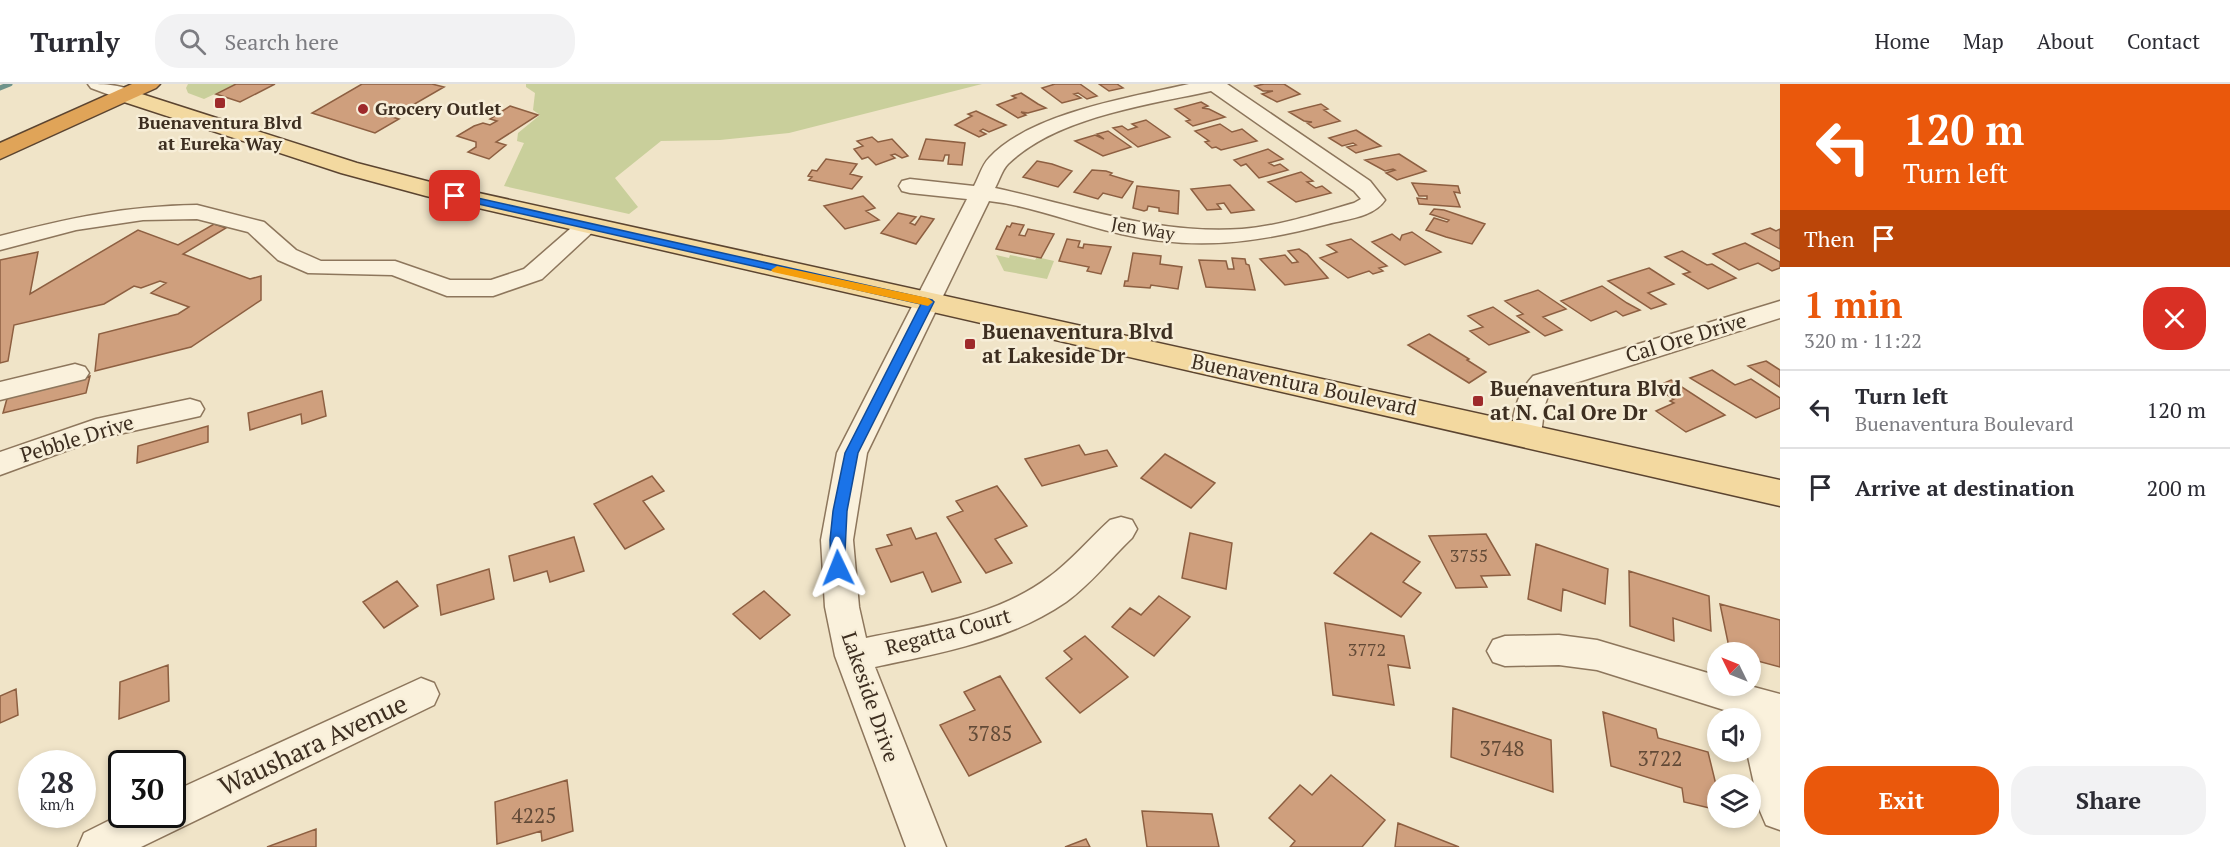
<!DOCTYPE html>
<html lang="en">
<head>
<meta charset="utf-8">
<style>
	body { margin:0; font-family:"PT Serif",serif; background:#f2f2f3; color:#2b2b33; height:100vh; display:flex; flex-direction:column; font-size:22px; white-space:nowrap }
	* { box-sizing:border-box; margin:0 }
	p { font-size:20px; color:#7c7c81 }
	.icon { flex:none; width:33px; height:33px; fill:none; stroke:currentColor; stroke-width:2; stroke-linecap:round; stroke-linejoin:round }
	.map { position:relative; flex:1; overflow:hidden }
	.details { display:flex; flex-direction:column; background:#fff; width:450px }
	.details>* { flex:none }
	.top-card { background:#ea580c; color:#fff; overflow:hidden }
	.needle { width:39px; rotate:313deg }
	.controls { position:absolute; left:1707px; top:558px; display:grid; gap:12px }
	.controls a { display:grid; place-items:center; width:54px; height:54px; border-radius:50%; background:#fff; box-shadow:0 3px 9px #0003; font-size:30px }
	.speed { position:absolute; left:18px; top:666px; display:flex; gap:12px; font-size:30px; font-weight:700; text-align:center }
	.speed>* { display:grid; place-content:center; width:78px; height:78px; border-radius:50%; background:#fff; box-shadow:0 3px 9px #0003; line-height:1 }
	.speed small { font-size:15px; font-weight:400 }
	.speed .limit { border:3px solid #111; border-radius:9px; background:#fff; color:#111 }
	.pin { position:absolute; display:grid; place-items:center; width:51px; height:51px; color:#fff; margin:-26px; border-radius:12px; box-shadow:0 3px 9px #0006 }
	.me { position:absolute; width:66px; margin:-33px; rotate:358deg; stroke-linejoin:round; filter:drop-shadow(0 0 4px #0008) }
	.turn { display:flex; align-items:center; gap:21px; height:126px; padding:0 24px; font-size:27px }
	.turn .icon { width:78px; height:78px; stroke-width:2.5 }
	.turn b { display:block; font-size:42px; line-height:51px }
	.then { display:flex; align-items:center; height:57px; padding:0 24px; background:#0003; gap:12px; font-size:22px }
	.round { display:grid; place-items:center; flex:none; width:63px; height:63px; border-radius:24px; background:#f2f2f3 }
	.headline { display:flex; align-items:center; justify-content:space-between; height:102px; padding:0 24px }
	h1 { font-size:36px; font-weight:700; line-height:45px; color:#ea580c }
	.cta { display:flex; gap:12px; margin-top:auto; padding:12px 24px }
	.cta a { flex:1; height:69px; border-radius:24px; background:#ea580c; color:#fff; font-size:24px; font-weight:700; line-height:69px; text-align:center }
	.cta a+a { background:#f2f2f3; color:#2b2b33 }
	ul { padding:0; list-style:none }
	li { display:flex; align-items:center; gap:18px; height:78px; padding:0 24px; border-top:2px solid #e1e1e2 }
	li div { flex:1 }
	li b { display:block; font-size:22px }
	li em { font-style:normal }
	header { display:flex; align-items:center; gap:36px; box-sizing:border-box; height:84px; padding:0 30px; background:#fff; border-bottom:2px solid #e1e1e2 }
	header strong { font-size:28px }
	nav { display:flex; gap:33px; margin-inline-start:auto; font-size:21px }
	.search { width:420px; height:54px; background:#f2f2f3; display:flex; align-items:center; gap:15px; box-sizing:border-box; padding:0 21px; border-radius:24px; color:#7c7c81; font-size:22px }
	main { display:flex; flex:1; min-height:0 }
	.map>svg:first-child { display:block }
</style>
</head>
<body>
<header>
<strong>Turnly</strong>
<div class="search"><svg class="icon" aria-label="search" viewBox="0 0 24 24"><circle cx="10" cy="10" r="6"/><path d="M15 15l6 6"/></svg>Search here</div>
<nav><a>Home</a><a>Map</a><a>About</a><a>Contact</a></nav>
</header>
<main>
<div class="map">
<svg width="1780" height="763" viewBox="0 0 1780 763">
	<rect width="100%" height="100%" fill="#f0e4c8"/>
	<path fill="#c9cf9b" d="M188,0H236L204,15L188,9L186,4Z
		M526,0H982L789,49L720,56L661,57L615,94L638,123L629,130L504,102L524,59L517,57L518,49L540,31L533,26L535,9L526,3Z
		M996,171L1009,174L1010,171L1035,176L1037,173L1054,177L1047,195L1004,187Z"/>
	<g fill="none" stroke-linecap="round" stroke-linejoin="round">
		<path stroke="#6f938a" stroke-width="5" d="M0,4L10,0"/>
	</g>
	<path fill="#cf9f7d" stroke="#8d5f41" stroke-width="1.5" d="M236,0H275L240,18L216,10Z
		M362,0H432L444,3L392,33L399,35L375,49L312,29Z
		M1055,0H1080L1097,12L1087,15L1078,9L1074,10L1081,14L1062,19L1042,4Z
		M1099,0H1117L1123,4L1109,7Z
		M1264,0H1284L1300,10L1277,18L1262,10L1273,7H1263L1255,2Z
		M1021,9L1038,20L1046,24L1028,29L1021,28L1026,31L1018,34L997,21L1016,14L1012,12Z
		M1201,18L1208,22L1202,24L1209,25L1225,33L1193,42L1186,37L1190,36L1175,25Z
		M1321,20L1328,25L1324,26L1340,37L1314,44L1307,39L1312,38L1304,37L1289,28Z
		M510,22L538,31L496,58L506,61L489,75L468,68L476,63V58L457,52L474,42L483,39L490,41L497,37L490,35Z
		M976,27L999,38L1006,41L989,48L983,45L980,47L986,50L979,53L955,41L972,32L968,30Z
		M1146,36L1170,53L1138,63L1113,44L1122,42L1128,46L1137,43L1132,40Z
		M1220,40L1232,48L1242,45L1257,57L1221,66L1216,63L1212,64L1205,58L1209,57L1195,47Z
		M1356,46L1381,62L1356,69L1347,63L1356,61L1353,59L1342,62L1329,54Z
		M1108,47L1131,63L1103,72L1075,57L1095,51L1104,55L1097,50Z
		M872,53L878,58L892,55L908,72L902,74L895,70L891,71L895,74L876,81L868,73L862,75L854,65L863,62L857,57Z
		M926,55L965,59L962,81L948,80L949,71H945L943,77L919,75Z
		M1268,65L1283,75L1269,79L1274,82L1280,80L1288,86L1259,94L1246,80L1241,82L1234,76Z
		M1399,70L1426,87L1397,96L1386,89L1395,86L1393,85L1385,87L1365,76Z
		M826,75L857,80L850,90L862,93L852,105L809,96L812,93L808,92L812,86L817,87Z
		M1037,77L1052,80L1072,87L1058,103L1023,93Z
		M1092,86L1106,87L1112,89L1110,91L1133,98L1122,114L1103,109L1098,115L1074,108Z
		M1301,88L1313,97L1307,98L1316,104L1322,102L1331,109L1296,118L1268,98Z
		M1412,99L1458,102L1460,109L1454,108L1460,123L1419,120L1417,114L1427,115V112H1419Z
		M1230,101L1254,126L1231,129L1224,119L1217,120L1221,125L1207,126L1191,105Z
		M1137,102L1179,107L1178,130L1159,127V124L1148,122L1147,126L1144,127L1133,124Z
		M863,112L875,124L866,127L879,136L845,145L824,122Z
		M1434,125L1444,126L1485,140L1472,160L1446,153L1426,146L1434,134L1447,138L1449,136L1430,130Z
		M898,129L916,133L910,139L915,141L921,132L934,135L916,160L881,149Z
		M1012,139L1024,141L1019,151L1025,152L1028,145L1054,150L1041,174L996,165L1007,142L1010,143Z
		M214,140L226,144L183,170L250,195L261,192V216L191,263L95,287L99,250L178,230L189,223L151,209L166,199L160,197L141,204L134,202L104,220L14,241L8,277L0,279V176L38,168L30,210L138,146L178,161Z
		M1770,144L1776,147L1780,145V165L1752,150Z
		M1412,148L1441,168L1405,181L1372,158L1392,150L1400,156L1402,151Z
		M1067,155L1080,157L1078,163L1083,164L1084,160L1111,163L1101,190L1087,187L1089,183L1059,177Z
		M1351,155L1387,182L1379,184L1383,187L1373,190L1369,187L1348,194L1320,174L1337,168L1327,161Z
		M1745,159L1780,178V184L1772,187L1758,179L1739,186L1713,170Z
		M1299,165L1307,170L1328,194L1285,201L1260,175L1285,171L1292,179L1298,178L1288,167Z
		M1682,167L1707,181L1712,180L1736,194L1708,205L1683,190L1690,188L1665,173Z
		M1133,169L1161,172L1160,180L1182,183L1178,205L1151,201L1150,204L1124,202L1125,197H1128Z
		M1232,174L1245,175L1246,180L1249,181L1255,206L1206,203L1199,176L1226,177L1228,185H1234Z
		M1649,184L1674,200L1648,209L1666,220L1651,225L1608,197Z
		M1602,202L1627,219L1640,226L1623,232L1616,227L1591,237L1561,217Z
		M1538,206L1566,225L1543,233L1562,246L1545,252L1517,232L1523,230L1505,217Z
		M1493,223L1529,248L1489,261L1470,247L1483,243L1468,232Z
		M1429,250L1469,275L1467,276L1486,288L1469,299L1408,261Z
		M1766,277L1780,286V303L1748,282Z
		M1712,286L1735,301L1751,295L1780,314V324L1756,334L1690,294Z
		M90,292L86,309L3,329L8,311Z
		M1671,296L1725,331L1686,348L1656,327L1674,319L1670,317L1674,315L1655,303Z
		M322,307L326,332L302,340L301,330L250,346L248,329Z
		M208,342V358L137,379L138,362Z
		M1079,361L1085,371L1107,366L1117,382L1042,402L1025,375Z
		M1165,370L1215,399L1191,424L1141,394Z
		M652,392L664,407L643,417L664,445L625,465L594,420Z
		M997,402L1027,442L995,455L1012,479L986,489L947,433L963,427L956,417Z
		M911,444L916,455L936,449L961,498L932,508L923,488L891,498L876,465L892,461L887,451Z
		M1190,449L1232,459L1226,505L1182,494Z
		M1371,449L1420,478L1403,498L1421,509L1401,533L1334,489Z
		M1486,450L1510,491L1481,492L1487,503L1456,504L1429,452Z
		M574,453L584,487L550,498L547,487L514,497L509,472Z
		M1536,460L1608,485L1605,520L1563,505L1561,527L1528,515Z
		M489,485L494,515L441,531L437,501Z
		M1629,487L1709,512L1711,547L1673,534L1674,557L1630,542Z
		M397,497L418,522L384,544L363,518Z
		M764,507L790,531L760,555L733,530Z
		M1159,512L1190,533L1154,572L1112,543L1130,524L1141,531Z
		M1720,520L1780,536V583L1750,575V568H1730Z
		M1325,539L1404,552L1410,584L1388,581L1394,621L1333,611Z
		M1085,552L1128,593L1080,629L1046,594L1072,575L1064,567Z
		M168,581L169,617L119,635L120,598Z
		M1000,592L1041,658L969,692L940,641L975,626L964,608Z
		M16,605L18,631L0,639V612Z
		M1453,624L1551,656L1553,708L1451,673Z
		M1603,628L1656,645L1658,654L1708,668L1718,709V726L1684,718L1682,704L1611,682Z
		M1331,691L1385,736L1362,763H1290L1295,757L1269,734L1300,701L1312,711Z
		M567,696L573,747L542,757L541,747L497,760L495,718Z
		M1142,727L1212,730L1219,763H1147Z
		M1398,739L1459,763H1395Z
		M316,745V763H267Z
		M1086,755L1090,763H1065Z"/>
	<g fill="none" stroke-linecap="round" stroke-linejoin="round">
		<g stroke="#8d765c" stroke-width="3">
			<path id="minor" d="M88,0C103,0 126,0 136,11L126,17L91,4Z
				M1189,0H1227L1370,97L1385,116C1374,133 1347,135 1328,140C1256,159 1195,167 1121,150C1078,141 1033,122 989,117L867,369L853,456L859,523L866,554C929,541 996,533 1049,493C1071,477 1089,455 1110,436L1121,433L1132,436L1137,445L1132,454C1110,475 1091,500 1066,518C1009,557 941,569 875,583L946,763H906L835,572L825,523L821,456L837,369L967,115L910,109L902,107L899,102L902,97L910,95L974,102C979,93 982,81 989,74C1030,29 1132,13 1189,0ZM1211,7L1354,107L1361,115L1354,119C1318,129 1280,142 1242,145C1157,151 1077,122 995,104C999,97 1002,86 1008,80C1056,33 1148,21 1211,7Z
				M197,121L264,138L296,166L321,177H395L450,196H491L524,185L578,138H594L598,143L542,195L493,212H447L392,191L308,189L278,176L248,148L197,135L143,136L76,146L0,166V152C69,134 125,122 197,121Z
				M1780,217V234L1553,306C1539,320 1547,341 1537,357L1527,360L1517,357C1506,338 1519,307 1533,292Z
				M75,280L85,283L89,289L85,295L0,316V298Z
				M190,315L200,318L204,325L200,332L101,354L0,391V368L96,335Z
				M1559,551L1597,556L1718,592V602H1750L1780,610V746L1766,741L1760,727L1747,668H1750V634H1740V631L1597,586L1559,581L1505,582L1493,578L1487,567L1493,556L1505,552Z
				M421,594L434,599L439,610L434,621L141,763H78L84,749L122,730H172V708Z"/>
		</g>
		<g stroke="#5b4430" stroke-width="3">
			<path id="major" d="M126,5L357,79L438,100L1780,396V422L426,112L341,89L118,16L115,11L118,6Z"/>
		</g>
		<g stroke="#5b4430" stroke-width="3">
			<path id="highway" d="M132,0H160L156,4L0,75V59Z"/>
		</g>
		<use href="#minor" fill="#faf1dc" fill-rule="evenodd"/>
		<use href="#major" fill="#f3d9a0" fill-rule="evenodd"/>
		<use href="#highway" fill="#e0a458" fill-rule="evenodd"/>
	</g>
	<path fill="#1a73e8" stroke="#114b97" stroke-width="1.5" d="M455,109L932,216L934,218L858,369L847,427L844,488L838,490L831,484L830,456L833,427L845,369L921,220L452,114V110Z"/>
	<path fill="#f59e0b" d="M777,182L928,214L933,218L928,222L773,188L771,186Z"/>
	<g fill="#9e2a2b" stroke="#f7eed8" stroke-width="2">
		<rect x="214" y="13" width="12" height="12" rx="3"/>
		<circle cx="363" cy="25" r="6"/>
		<rect x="964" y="254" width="12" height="12" rx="3"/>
		<rect x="1472" y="311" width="12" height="12" rx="3"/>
	</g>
	<g text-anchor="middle" stroke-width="5" stroke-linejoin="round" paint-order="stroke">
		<g font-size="18" font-weight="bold" fill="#3d2e20" stroke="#f7eed8" text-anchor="start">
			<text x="375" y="31">Grocery Outlet</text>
			<text x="220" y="45" text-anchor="middle">Buenaventura Blvd<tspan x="220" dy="21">at Eureka Way</tspan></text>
		</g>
		<g font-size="18" fill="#3d2e20" stroke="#f7eed8">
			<text transform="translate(1143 145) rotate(10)" y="6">Jen Way</text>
		</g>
		<g font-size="18" fill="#624a37">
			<text x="1469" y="478">3755</text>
			<text x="1367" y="572">3772</text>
		</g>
		<g font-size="21" font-weight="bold" fill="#3d2e20" stroke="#f7eed8" text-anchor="start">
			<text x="982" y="255">Buenaventura Blvd<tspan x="982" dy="24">at Lakeside Dr</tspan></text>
			<text x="1490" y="312">Buenaventura Blvd<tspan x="1490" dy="24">at N. Cal Ore Dr</tspan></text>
		</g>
		<g font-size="21" fill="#3d2e20" stroke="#f7eed8">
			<text transform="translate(1686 254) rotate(-17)" y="7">Cal Ore Drive</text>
			<text transform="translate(1304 301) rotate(12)" y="7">Buenaventura Boulevard</text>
			<text transform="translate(77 355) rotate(-17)" y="7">Pebble Drive</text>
			<text transform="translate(948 548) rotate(-15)" y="7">Regatta Court</text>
			<text transform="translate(870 613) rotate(71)" y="7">Lakeside Drive</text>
		</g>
		<g font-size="21" fill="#624a37">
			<text x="990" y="657">3785</text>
			<text x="1502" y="672">3748</text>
			<text x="1660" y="682">3722</text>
			<text x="534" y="739">4225</text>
		</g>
		<g font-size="26" fill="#3d2e20" stroke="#f7eed8">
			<text transform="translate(313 661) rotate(-25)" y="9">Waushara Avenue</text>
		</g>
	</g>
</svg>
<div class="controls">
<a><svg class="needle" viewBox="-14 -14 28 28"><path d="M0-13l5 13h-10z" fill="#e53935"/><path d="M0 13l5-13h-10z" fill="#7c7c81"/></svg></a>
<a><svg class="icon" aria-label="sound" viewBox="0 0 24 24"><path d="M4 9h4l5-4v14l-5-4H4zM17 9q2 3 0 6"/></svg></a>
<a><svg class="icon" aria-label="layers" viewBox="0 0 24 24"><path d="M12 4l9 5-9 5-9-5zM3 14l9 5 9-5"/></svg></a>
</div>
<div class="speed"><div>28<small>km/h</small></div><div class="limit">30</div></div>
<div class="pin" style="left:455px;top:112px;background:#d93025"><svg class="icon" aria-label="arrive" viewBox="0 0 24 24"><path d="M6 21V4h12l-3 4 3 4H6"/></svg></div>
<svg class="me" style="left:838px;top:484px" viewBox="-20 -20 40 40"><path d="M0-17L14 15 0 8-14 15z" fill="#1a73e8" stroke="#fff" stroke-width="4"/></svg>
</div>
<section class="details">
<div class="top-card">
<div class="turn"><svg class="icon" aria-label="left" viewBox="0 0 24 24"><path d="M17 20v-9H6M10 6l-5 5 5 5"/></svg><div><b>120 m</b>Turn left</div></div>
<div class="then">Then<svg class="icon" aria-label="arrive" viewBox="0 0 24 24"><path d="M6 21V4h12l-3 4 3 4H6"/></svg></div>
</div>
<div class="headline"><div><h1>1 min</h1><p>320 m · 11:22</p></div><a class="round" style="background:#d93025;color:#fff"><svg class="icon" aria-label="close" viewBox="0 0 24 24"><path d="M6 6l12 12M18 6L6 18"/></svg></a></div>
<ul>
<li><svg class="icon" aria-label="left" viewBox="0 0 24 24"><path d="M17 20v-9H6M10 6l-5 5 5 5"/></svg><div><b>Turn left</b><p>Buenaventura Boulevard</p></div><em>120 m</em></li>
<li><svg class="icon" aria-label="arrive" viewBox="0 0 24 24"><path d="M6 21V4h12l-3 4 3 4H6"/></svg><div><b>Arrive at destination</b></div><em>200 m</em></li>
</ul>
<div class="cta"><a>Exit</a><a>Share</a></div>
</section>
</main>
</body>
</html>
